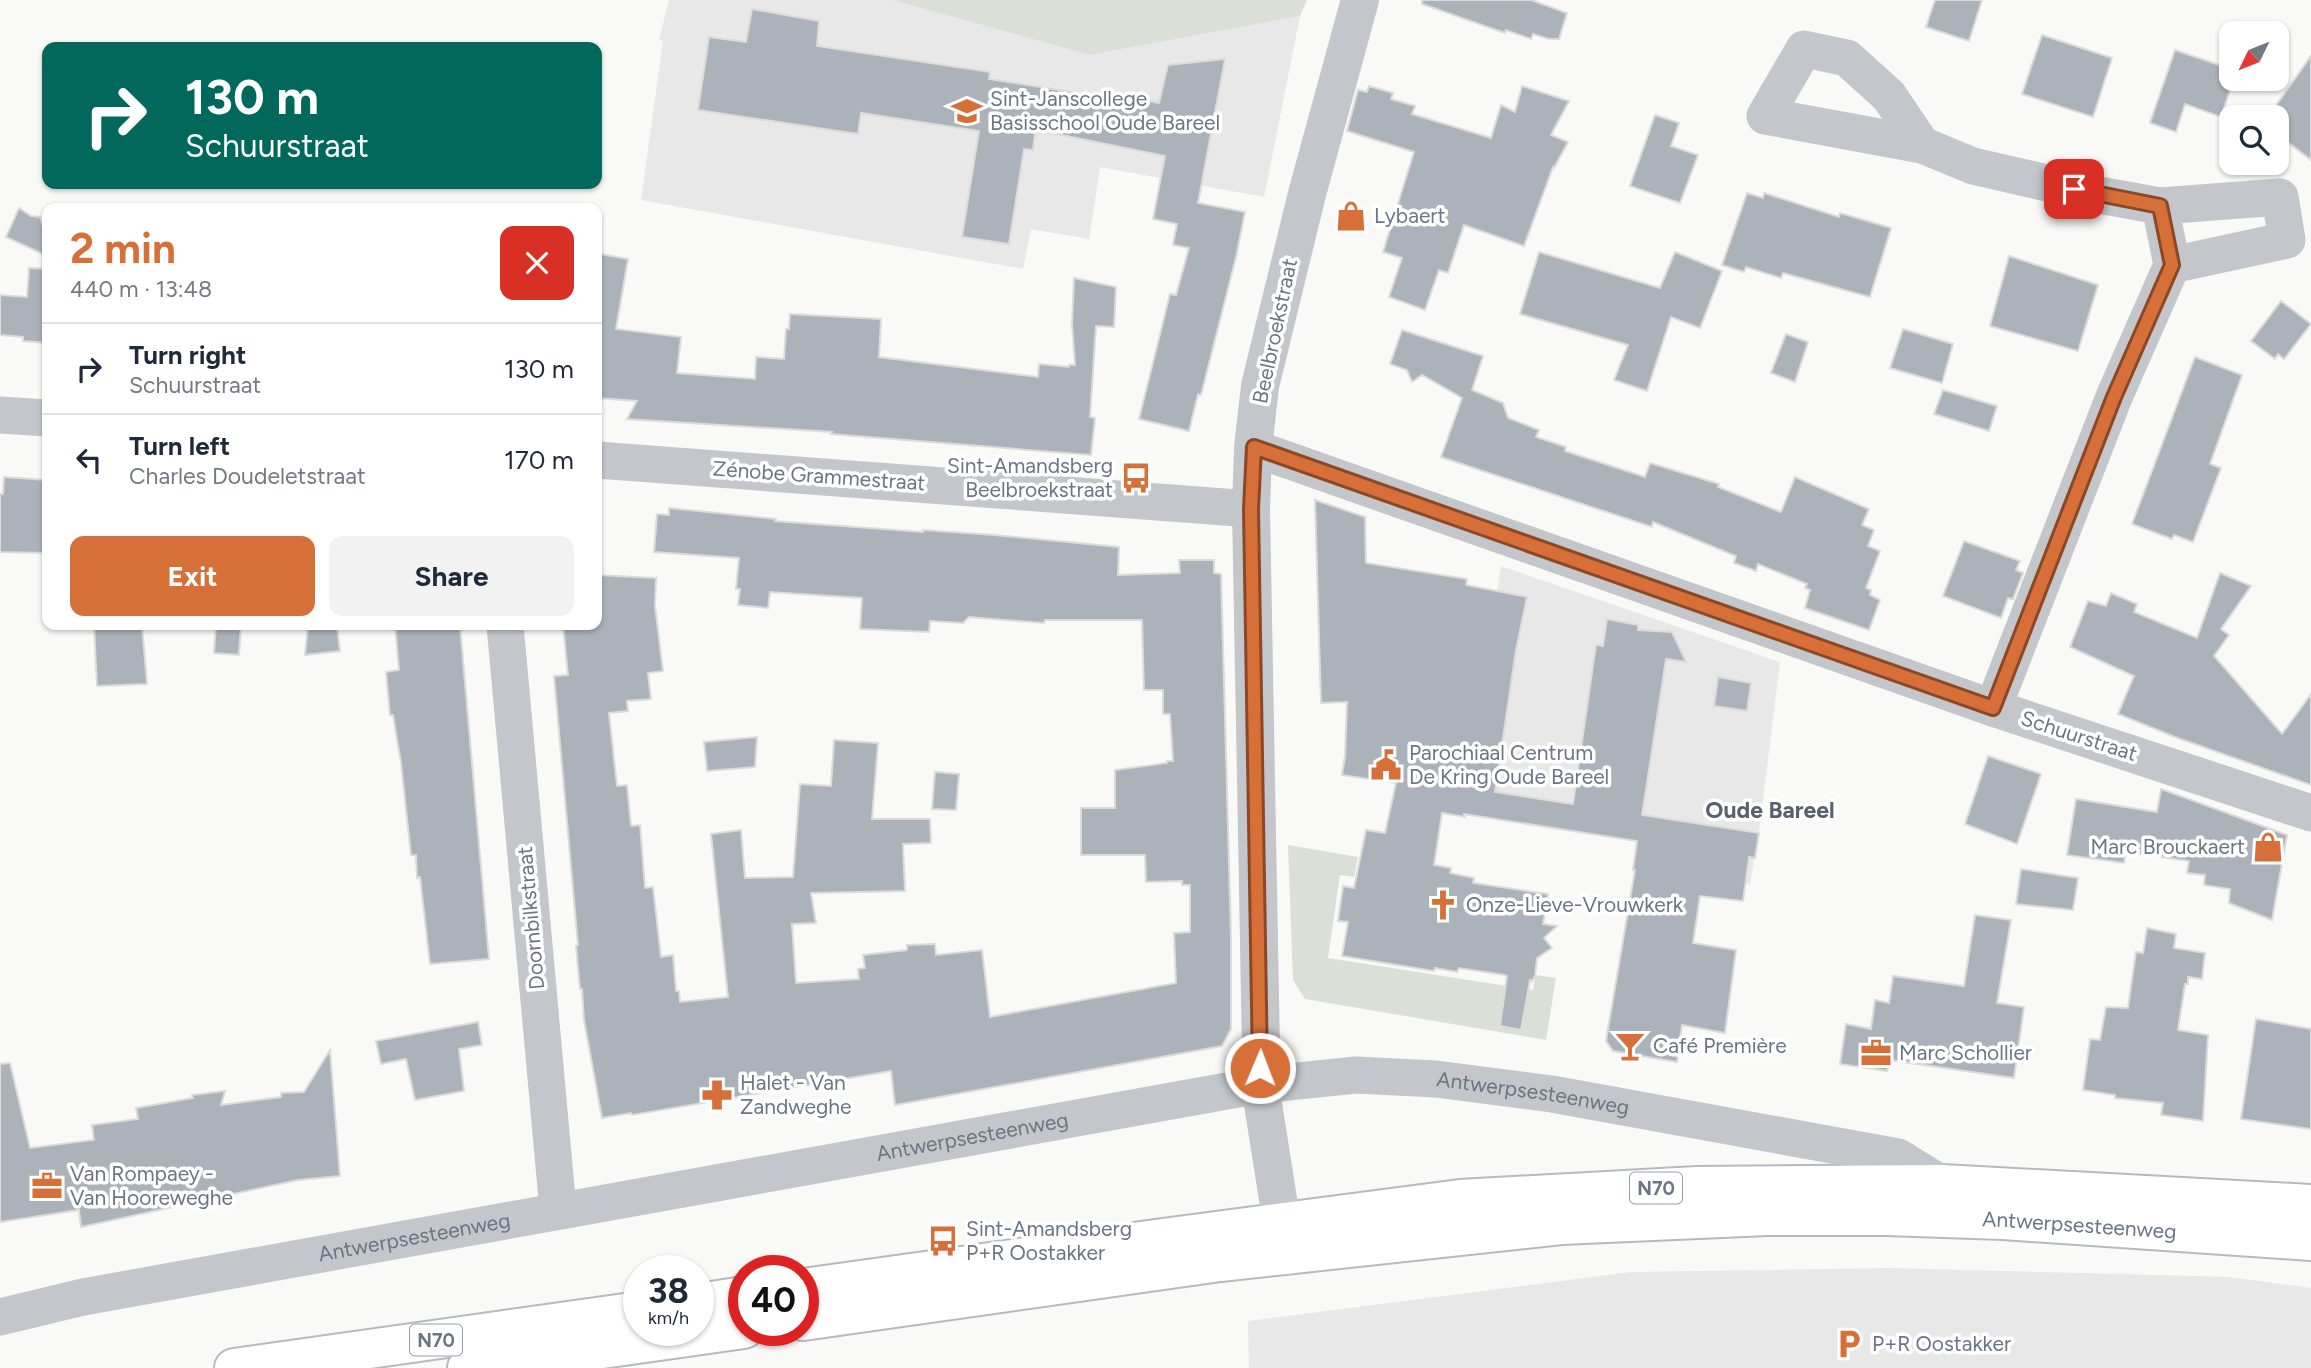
<!DOCTYPE html>
<html lang="en">
<head>
<meta charset="utf-8">
<style>
	body { margin:0; font-family:Figtree,sans-serif; background:#f2f2f3; color:#1f2937; height:100vh; display:flex; flex-direction:column; font-size:26px; white-space:nowrap }
	* { box-sizing:border-box; margin:0 }
	p { font-size:23px; color:#747a83 }
	.icon { flex:none; width:38px; height:38px; fill:none; stroke:currentColor; stroke-width:2; stroke-linecap:round; stroke-linejoin:round }
	.map { position:relative; flex:1; overflow:hidden }
	.panel { position:absolute; left:42px; top:203px; width:560px; height:427px; display:flex; flex-direction:column; background:#fff; border-radius:14px; box-shadow:0 2px 5px #0004 }
	.panel>* { flex:none }
	.hud { position:absolute; left:42px; top:42px; width:560px; height:147px; border-radius:14px; box-shadow:0 2px 5px #0004; background:#00695c; color:#fff; overflow:hidden }
	.needle { width:46px; rotate:227deg }
	.buttons { position:absolute; left:2219px; top:21px; display:grid; gap:14px }
	.buttons a { display:grid; place-items:center; width:70px; height:70px; border-radius:14px; background:#fff; box-shadow:0 2px 5px #0004; font-size:35px }
	.speed { position:absolute; left:623px; top:1255px; display:flex; gap:14px; font-size:35px; font-weight:700; text-align:center }
	.speed>* { display:grid; place-content:center; width:91px; height:91px; border-radius:50%; background:#fff; box-shadow:0 2px 5px #0004; line-height:1 }
	.speed small { font-size:18px; font-weight:400 }
	.speed .limit { border:10px solid #d22; background:#fff; color:#111 }
	.pin { position:absolute; display:grid; place-items:center; width:60px; height:60px; color:#fff; margin:-30px; border-radius:14px; box-shadow:0 4px 10px #0006 }
	.me { position:absolute; width:77px; margin:-38px; rotate:1deg; stroke-linejoin:round; filter:drop-shadow(0 0 5px #0008) }
	.turn { display:flex; align-items:center; gap:24px; height:147px; padding:0 28px; font-size:32px }
	.turn .icon { width:91px; height:91px; stroke-width:2.5 }
	.turn b { display:block; font-size:49px; line-height:60px }
	.round { display:grid; place-items:center; flex:none; width:74px; height:74px; border-radius:14px; background:#f2f2f3 }
	.headline { display:flex; align-items:center; justify-content:space-between; height:119px; padding:0 28px }
	h1 { font-size:42px; font-weight:700; line-height:52px; color:#d76f39 }
	.action { display:flex; gap:14px; margin-top:auto; padding:14px 28px }
	.action a { flex:1; height:80px; border-radius:14px; background:#d76f39; color:#fff; font-size:28px; font-weight:700; line-height:80px; text-align:center }
	.action a+a { background:#f2f2f3; color:#1f2937 }
	ul { padding:0; list-style:none }
	li { display:flex; align-items:center; gap:21px; height:91px; padding:0 28px; border-top:2px solid #e0e1e3 }
	li div { flex:1 }
	li b { display:block; font-size:26px }
	li em { font-style:normal }
	.map>svg:first-child { display:block }
</style>
</head>
<body>
<div class="map">
<svg width="2311" height="1368" viewBox="0 0 2311 1368">
	<rect width="100%" height="100%" fill="#f9f9f7"/>
	<path fill="#e7e8e7" d="M669,0H892L1090,55L1300,16L1264,197L1100,167L1089,239L1031,229L1023,269L641,200L663,41L659,40Z
		M1501,566L1780,662L1759,832L1750,884L1682,873L1633,870L1637,841L1464,814Z
		M1891,1268L2230,1277L2311,1288V1368H1249L1248,1321L1631,1272Z"/>
	<path fill="#dadfd8" d="M892,0H1307L1300,16L1090,55Z
		M1288,845L1358,857L1354,877L1340,875L1328,958L1533,990L1535,975L1556,978L1546,1040L1305,999L1293,980Z"/>
	<path fill="#acb2b9" stroke="#dbdbd9" stroke-width="2" d="M1422,0H1531L1567,13L1559,39H1549L1533,34L1531,39L1506,30L1505,33L1422,4Z
		M1935,0H1982L1969,41L1926,27Z
		M752,9L819,21L817,46L990,72L989,79L1148,104L1149,101L1159,103L1168,65L1225,59L1198,203L1245,212L1236,257L1201,395L1198,394L1189,431L1139,419L1170,294L1176,295L1189,248L1173,245L1177,224L1153,219L1165,156L1042,131V133L1035,132L1033,150L1024,149L1009,244L962,237L979,131L861,113L858,134L698,110L709,37L746,42Z
		M2042,35L2112,58L2093,117L2022,94Z
		M2175,50L2231,69V87L2221,117L2185,104L2176,132L2150,123Z
		M2311,56V160L2277,134V104Z
		M1369,86L1393,93L1391,99L1415,106L1412,114L1491,138L1501,105L1515,112L1522,86L1569,101L1551,135L1568,142L1554,168L1553,167L1524,246L1464,225L1448,273L1439,270L1425,310L1389,297L1402,258L1383,252L1414,152L1347,131L1358,90L1367,92Z
		M1655,115L1679,123L1671,146L1698,155L1680,203L1630,186Z
		M1747,193L1763,198L1764,193L1839,217L1840,213L1891,228L1870,297L1783,273L1781,278L1746,267L1744,272L1722,265Z
		M19,208L31,216L40,217L47,239V256L6,237Z
		M1539,252L1660,288L1675,252L1722,271L1700,328L1671,317L1647,391L1614,380L1628,345L1520,314Z
		M600,254L628,259L616,329L681,337L677,373L755,379L756,357L784,359L786,329H789L790,314L881,319L879,357L1038,377L1039,364L1069,367V365H1075L1072,323L1074,278L1116,287L1114,327L1096,326L1090,417L1095,418L1091,455L831,434L832,432L627,419L637,401L597,398V274Z
		M2009,256L2098,285L2078,351L1990,326Z
		M29,268L47,269V343L23,341V337L0,335V295L27,297Z
		M2281,301L2311,324L2284,359L2278,354L2275,359L2251,341Z
		M1903,329L1953,344L1942,383L1890,368Z
		M1402,330L1483,356L1472,390L1503,403L1508,418L1539,430L1536,437L1566,447L1565,451L1645,477L1650,463L1719,484L1718,487L1781,512L1795,477L1869,509L1862,525L1874,530L1868,546L1880,551L1866,588L1871,590L1870,595L1880,600L1869,630L1805,608L1810,590L1805,588L1807,584L1758,564L1756,571L1734,563L1736,556L1653,522L1652,527L1441,457L1462,398L1422,375L1412,382L1407,370L1390,364Z
		M1786,334L1808,342L1795,382L1771,373Z
		M2195,357L2242,375L2210,464L2221,468L2193,542L2174,535L2172,539L2132,524Z
		M1943,390L1997,406L1989,431L1934,414Z
		M4,477L47,480V553L0,552V494H3Z
		M1315,500L1365,517L1366,563L1467,579L1466,585L1527,597L1516,650L1495,792L1573,804L1596,645L1603,646L1607,619L1638,625V630L1672,632L1686,662L1666,659L1642,815L1759,833L1755,858L1749,857L1743,901L1700,896L1693,943L1736,950L1725,1033L1682,1025L1677,1062L1613,1051L1606,1041L1635,870H1633L1637,841L1464,814L1465,817L1442,813L1434,865L1451,868L1450,873L1474,878L1473,883L1548,894L1543,924L1557,926L1544,938L1552,948L1537,958L1535,976L1532,981L1530,980L1521,1030L1500,1026L1507,976L1505,975L1459,968L1457,972L1435,968L1434,971L1342,956L1348,922L1338,921L1343,886L1354,888L1366,830L1385,833L1396,783L1342,775L1345,756L1347,702L1321,703Z
		M669,508L776,519L775,521L923,532V530L994,535L1119,547L1118,575L1180,573L1179,560H1214V573L1221,574L1231,936V1029L1222,1046L895,1105L891,1071L632,1115L631,1113L602,1118L584,1020L582,989H580L576,946L578,945L554,676L568,675L563,625H597V575L656,578L655,606L663,671L648,673L651,699L627,701L628,711L609,713L617,786L627,785L631,826L640,825L645,888L653,887L661,957L673,955L676,991H679L680,1002L728,997L711,834L741,830L745,878L793,877L800,784L831,786L834,740L878,743L872,819H930L931,843L903,844L905,891L811,893L816,923L792,924L796,983L859,979L858,969L865,968L863,955L907,950V945L935,944L936,955L982,950L990,1017L1176,983L1174,933L1190,932V885H1182V881L1146,882L1145,855H1081V808H1115V770L1167,763V761H1173L1170,714H1163V690H1144L1142,620H1045L1044,623L969,617L963,623L930,621L929,632L860,629L862,598L770,592L768,608L738,605L740,589H736L739,558L654,552L657,514L669,515Z
		M1964,541L2020,561L2016,570L2023,573L2013,599L2008,598L2001,618L1943,596Z
		M2220,573L2251,586L2221,629L2229,635L2214,656L2282,734L2311,694V785L2175,737L2118,714L2134,676L2070,647L2088,601L2106,606L2111,593L2137,604L2134,612L2197,638Z
		M94,625H142L147,684L97,686Z
		M216,625H241L239,655L214,653Z
		M308,625H337L340,651L305,655Z
		M395,625H460L489,959L430,964L420,877L417,878L416,855H411L401,763L393,715H390L386,672L399,670Z
		M1718,677L1751,683L1747,711L1714,706Z
		M757,737L755,767L707,771L704,742Z
		M1988,756L2041,774L2017,844L1965,824Z
		M935,772L959,774L956,810L932,809Z
		M2161,789L2287,835L2272,920L2229,903L2230,889L2204,885L2205,875L2187,873L2189,861L2126,852L2124,863L2067,855L2076,799L2157,812Z
		M2021,869L2078,878L2073,910L2016,904Z
		M1975,915L2011,920L1997,1003L2024,1007L2014,1078L1889,1060L1887,1071L1840,1064L1846,1024L1871,1029L1875,1000L1889,1003L1893,976L1964,986Z
		M2147,928L2176,934L2174,948L2205,953L2202,979L2188,977V984H2185L2178,1030L2208,1035L2203,1121L2161,1115L2163,1103L2115,1098V1095L2083,1090L2090,1039L2100,1040L2106,1007L2128,1008L2136,952L2143,953Z
		M2256,1019L2311,1029V1129L2241,1119Z
		M478,1022L482,1045L459,1049L464,1091L415,1100L406,1059L381,1064L376,1041Z
		M330,1050L340,1176L298,1180L81,1227L79,1210L0,1222V1064L10,1063L30,1148L94,1140L92,1125L138,1119L136,1108L193,1098L192,1095L225,1091L221,1105L281,1097V1093L304,1092Z"/>
	<g fill="none" stroke-linecap="round" stroke-linejoin="round">
		<g stroke="#b6babe" stroke-width="42">
			<g id="primary">
				<path d="M803,1288L1163,1238L1460,1199L1697,1186L1942,1184L2311,1204"/>
				<path d="M698,1303L744,1296"/>
				<path id="s2" d="M803,1321L1220,1262L1561,1225L1767,1216H1886L2003,1220L2311,1241"/>
				<path d="M234,1368L639,1311"/>
				<path d="M467,1368L744,1329"/>
			</g>
		</g>
		<g stroke="#c3c6ca" stroke-width="37">
			<path d="M1922,145L1765,116L1804,49L1847,58L1889,96L1922,145L1973,166L2099,195L2160,206L2172,265L2114,397L1993,708"/>
			<path d="M2160,206L2280,197L2287,240L2172,265"/>
			<path d="M0,415L47,418"/>
			<path d="M1253,448L1993,708L2311,813"/>
			<path d="M597,460L1251,509"/>
			<path d="M505,625L558,1210"/>
			<path id="s1" d="M0,1317L83,1297L1260,1085L1356,1075L1436,1079L1552,1094L1898,1157L1942,1184"/>
		</g>
		<path stroke="#c3c6ca" stroke-width="38" d="M1287,1256L1260,1085L1261,1050L1251,509L1253,448L1260,386L1307,194L1360,0"/>
		<use href="#primary" stroke="#fff" stroke-width="38"/>
	</g>
	<g fill="none" stroke-linecap="round" stroke-linejoin="round">
		<g stroke="#8c4825" stroke-width="18">
			<path id="route" d="M1260,1068L1251,509L1254,447L1993,708L2114,397L2172,265L2160,206L2074,189"/>
		</g>
		<use href="#route" stroke="#d76f39" stroke-width="12"/>
	</g>
	<defs>
		<g id="school-bare" transform="scale(2.415)"><path d="M0-5L7-2L0 1L-7-2ZM-4 1L0 2.5L4 1V4Q0 6-4 4Z" fill="#d76f39" stroke="#fff" stroke-width="2.5" paint-order="stroke"/></g>
		<g id="shop-bare" transform="scale(2.415)"><path d="M-5-2.5h2.3a2.7 3.5 0 0 1 5.4 0H5L5.5 6h-11ZM-1.5-2.5h3a1.5 2.3 0 0 0-3 0Z" fill="#d76f39" stroke="#fff" stroke-width="2.5" paint-order="stroke"/></g>
		<g id="bus-bare" transform="scale(2.415)"><path d="M-5-6H5V4H4V6H2V4H-2V6H-4V4H-5ZM-3.5-4V0h7V-4ZM-3.5 1.2v1.5H-2V1.2ZM2 1.2v1.5H3.5V1.2Z" fill="#d76f39" stroke="#fff" stroke-width="2.5" paint-order="stroke"/></g>
		<g id="civic-bare" transform="scale(2.415)"><path d="M-.6-6.5H3V-4.5H.6V-3L4-1V1h2V6H-6V1h2V-1L-.6-3ZM-1.2 2.5V6h2.4V2.5Z" fill="#d76f39" stroke="#fff" stroke-width="2.5" paint-order="stroke"/></g>
		<g id="church-bare" transform="scale(2.415)"><path d="M-1.2-6h2.4v3.5h3.3v2.4h-3.3V6h-2.4V-.1h-3.3v-2.4h3.3Z" fill="#d76f39" stroke="#fff" stroke-width="2.5" paint-order="stroke"/></g>
		<g id="bar-bare" transform="scale(2.415)"><path d="M-6-5H6L.8 .8V4.5H3.5V6h-7V4.5H-.8V.8Z" fill="#d76f39" stroke="#fff" stroke-width="2.5" paint-order="stroke"/></g>
		<g id="office-bare" transform="scale(2.415)"><path d="M-6-3h4V-5.5h4V-3h4V5H-6ZM-1-4.5V-3h2v-1.5ZM-6 0V1H6V0Z" fill="#d76f39" stroke="#fff" stroke-width="2.5" paint-order="stroke"/></g>
		<g id="pharmacy-bare" transform="scale(2.415)"><path d="M-2-6h4v4h4v4h-4v4h-4v-4h-4v-4h4Z" fill="#d76f39" stroke="#fff" stroke-width="2.5" paint-order="stroke"/></g>
		<g id="parking-bare" transform="scale(2.415)"><path d="M-3.5-5.5H1a3.5 3.5 0 0 1 0 7H-1V5.5H-3.5ZM-1-3.4V-.6H.8a1.4 1.4 0 0 0 0-2.8Z" fill="#d76f39" stroke="#fff" stroke-width="2.5" paint-order="stroke"/></g>
	</defs>
	<g fill-rule="evenodd">
		<use href="#school-bare" x="967" y="111"/>
		<use href="#shop-bare" x="1351" y="216"/>
		<use href="#bus-bare" x="1136" y="478"/>
		<use href="#civic-bare" x="1386" y="765"/>
		<use href="#shop-bare" x="2268" y="847"/>
		<use href="#church-bare" x="1443" y="905"/>
		<use href="#bar-bare" x="1630" y="1046"/>
		<use href="#office-bare" x="1876" y="1053"/>
		<use href="#pharmacy-bare" x="717" y="1095"/>
		<use href="#office-bare" x="47" y="1186"/>
		<use href="#bus-bare" x="943" y="1241"/>
		<use href="#parking-bare" x="1849" y="1344"/>
	</g>
	<g text-anchor="middle" stroke-width="7" stroke-linejoin="round" paint-order="stroke">
		<g fill="#fff" stroke="#979faa" stroke-width="2">
			<rect x="1630" y="1172.5" width="52" height="31" rx="5"/>
			<rect x="410" y="1324.5" width="52" height="31" rx="5"/>
		</g>
		<g font-size="19" font-weight="bold" fill="#6a7685">
			<text x="1656" y="1195">N70</text>
			<text x="436" y="1347">N70</text>
		</g>
		<g font-size="21" fill="#6a7685" stroke="#fff" text-anchor="start">
			<text x="990" y="106">Sint-Janscollege<tspan x="990" dy="24">Basisschool Oude Bareel</tspan></text>
			<text x="1374" y="223">Lybaert</text>
			<text x="1113" y="473" text-anchor="end">Sint-Amandsberg<tspan x="1113" dy="24">Beelbroekstraat</tspan></text>
			<text x="1409" y="760">Parochiaal Centrum<tspan x="1409" dy="24">De Kring Oude Bareel</tspan></text>
			<text x="2245" y="854" text-anchor="end">Marc Brouckaert</text>
			<text x="1466" y="912">Onze-Lieve-Vrouwkerk</text>
			<text x="1653" y="1053">Café Première</text>
			<text x="1899" y="1060">Marc Schollier</text>
			<text x="740" y="1090">Halet - Van<tspan x="740" dy="24">Zandweghe</tspan></text>
			<text x="70" y="1181">Van Rompaey -<tspan x="70" dy="24">Van Hooreweghe</tspan></text>
			<text x="966" y="1236">Sint-Amandsberg<tspan x="966" dy="24">P+R Oostakker</tspan></text>
			<text x="1872" y="1351">P+R Oostakker</text>
		</g>
		<g font-size="21" fill="#6a7685" stroke="#fff">
			<text transform="translate(1275 331) rotate(-78)" y="7">Beelbroekstraat</text>
			<text transform="translate(819 476) rotate(4)" y="7">Zénobe Grammestraat</text>
			<text transform="translate(2079 736) rotate(18)" y="7">Schuurstraat</text>
			<text transform="translate(531 918) rotate(-95)" y="7">Doornbilkstraat</text>
			<text dy="7" stroke="none"><textPath href="#s1" startOffset="1556">Antwerpsesteenweg</textPath></text>
			<text dy="7" stroke="none"><textPath href="#s1" startOffset="989">Antwerpsesteenweg</textPath></text>
			<text dy="7" stroke="none"><textPath href="#s2" startOffset="1283">Antwerpsesteenweg</textPath></text>
			<text dy="7" stroke="none"><textPath href="#s1" startOffset="422">Antwerpsesteenweg</textPath></text>
		</g>
		<g font-size="23" font-weight="bold" fill="#58606b" stroke="#fff">
			<text x="1770" y="818">Oude Bareel</text>
		</g>
	</g>
</svg>
<div class="buttons">
<a><svg class="needle" viewBox="-14 -14 28 28"><path d="M0-13l5 13h-10z" fill="#e53935"/><path d="M0 13l5-13h-10z" fill="#747a83"/></svg></a>
<a><svg class="icon" aria-label="search" viewBox="0 0 24 24"><circle cx="10" cy="10" r="6"/><path d="M15 15l6 6"/></svg></a>
</div>
<div class="speed"><div>38<small>km/h</small></div><div class="limit">40</div></div>
<div class="pin" style="left:2074px;top:189px;background:#d93025"><svg class="icon" aria-label="arrive" viewBox="0 0 24 24"><path d="M6 21V4h12l-3 4 3 4H6"/></svg></div>
<svg class="me" style="left:1260px;top:1068px" viewBox="-20 -20 40 40"><circle r="17" fill="#d76f39" stroke="#fff" stroke-width="3"/><path d="M0-11L8 9 0 5-8 9z" fill="#fff"/></svg>
<div class="hud">
<div class="turn"><svg class="icon" aria-label="right" viewBox="0 0 24 24"><path d="M7 20v-9h11M14 6l5 5-5 5"/></svg><div><b>130 m</b>Schuurstraat</div></div>
</div>
<section class="panel">
<div class="headline"><div><h1>2 min</h1><p>440 m · 13:48</p></div><a class="round" style="background:#d93025;color:#fff"><svg class="icon" aria-label="close" viewBox="0 0 24 24"><path d="M6 6l12 12M18 6L6 18"/></svg></a></div>
<ul>
<li><svg class="icon" aria-label="right" viewBox="0 0 24 24"><path d="M7 20v-9h11M14 6l5 5-5 5"/></svg><div><b>Turn right</b><p>Schuurstraat</p></div><em>130 m</em></li>
<li><svg class="icon" aria-label="left" viewBox="0 0 24 24"><path d="M17 20v-9H6M10 6l-5 5 5 5"/></svg><div><b>Turn left</b><p>Charles Doudeletstraat</p></div><em>170 m</em></li>
</ul>
<div class="action"><a>Exit</a><a>Share</a></div>
</section>
</div>
</body>
</html>
